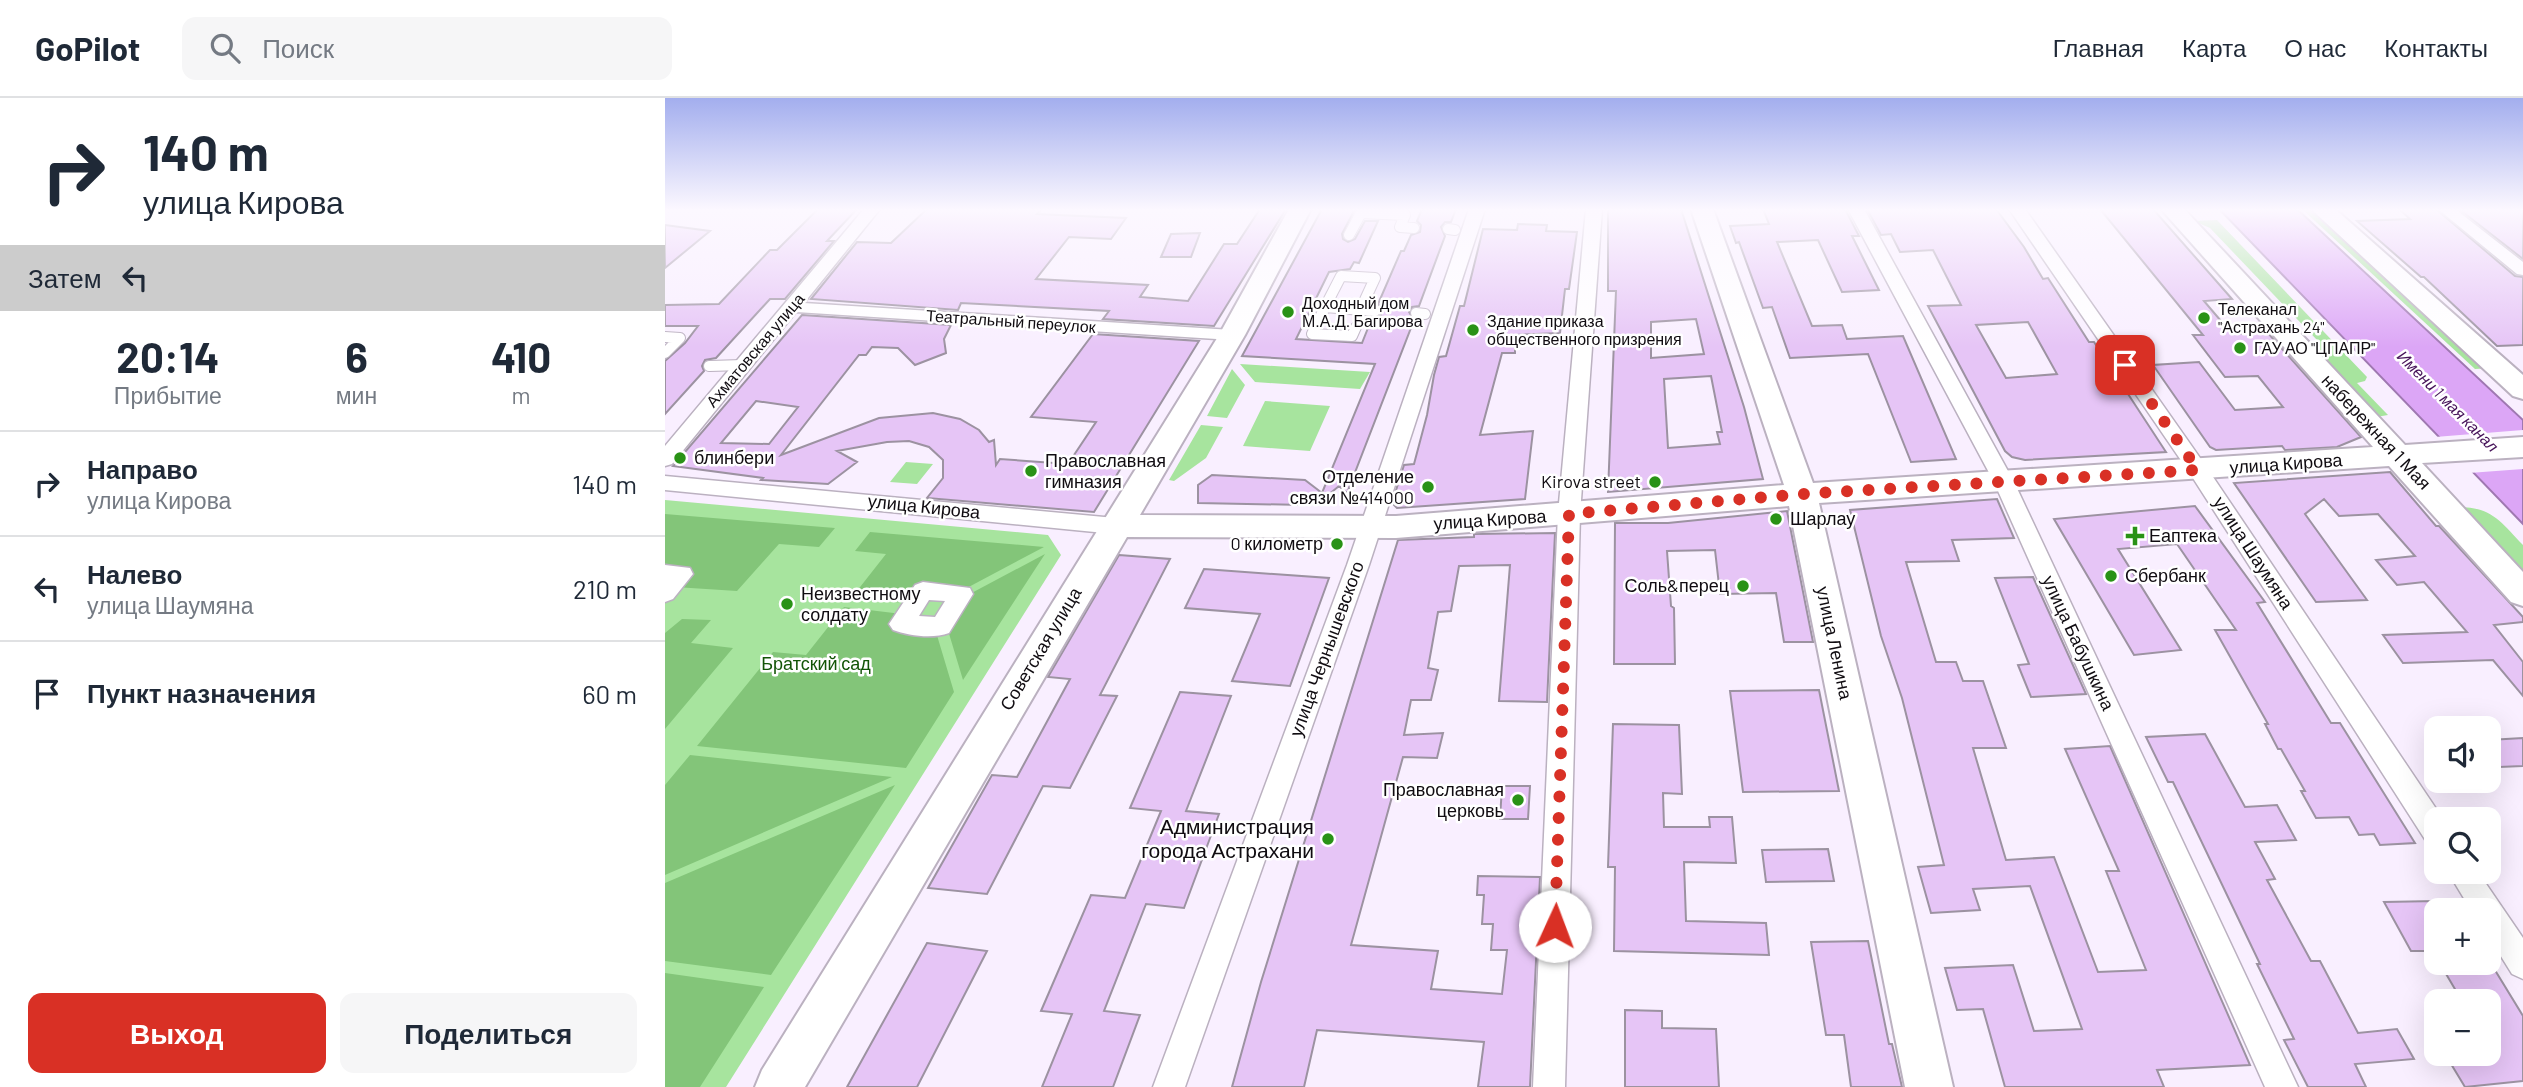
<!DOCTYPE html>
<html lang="ru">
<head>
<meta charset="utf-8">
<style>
	body { margin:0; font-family:Barlow,sans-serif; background:#f6f6f7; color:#1f2937; height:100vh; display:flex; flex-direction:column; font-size:26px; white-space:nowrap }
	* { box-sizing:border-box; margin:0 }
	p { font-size:23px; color:#747a83 }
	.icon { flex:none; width:38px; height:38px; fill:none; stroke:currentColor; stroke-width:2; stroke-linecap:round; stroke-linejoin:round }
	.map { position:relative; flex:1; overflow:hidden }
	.panel { display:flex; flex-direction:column; background:#fff; width:665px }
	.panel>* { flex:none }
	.top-card { background:#fff; color:#1f2937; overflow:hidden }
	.controls { position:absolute; left:1759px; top:618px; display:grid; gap:14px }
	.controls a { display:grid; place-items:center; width:77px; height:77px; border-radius:14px; background:#fff; box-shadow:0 7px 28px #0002; font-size:35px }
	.pin { position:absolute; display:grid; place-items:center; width:60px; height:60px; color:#fff; margin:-30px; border-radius:14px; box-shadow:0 4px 10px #0006 }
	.me { position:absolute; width:77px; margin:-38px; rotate:2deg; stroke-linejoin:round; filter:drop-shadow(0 0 5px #0008) }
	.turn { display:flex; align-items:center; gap:24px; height:147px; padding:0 28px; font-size:32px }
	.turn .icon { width:91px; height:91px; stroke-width:2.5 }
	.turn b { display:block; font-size:49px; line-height:60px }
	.then { display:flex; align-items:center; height:66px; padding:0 28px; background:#0003; gap:14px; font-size:26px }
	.eta { display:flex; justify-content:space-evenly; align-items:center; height:119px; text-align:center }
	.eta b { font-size:42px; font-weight:700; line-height:49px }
	.primary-button { display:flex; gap:14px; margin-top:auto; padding:14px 28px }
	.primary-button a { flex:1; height:80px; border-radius:14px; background:#d93025; color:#fff; font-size:28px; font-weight:700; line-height:80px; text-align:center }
	.primary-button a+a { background:#f6f6f7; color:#1f2937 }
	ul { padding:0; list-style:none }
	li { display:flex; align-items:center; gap:21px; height:105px; padding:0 28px; border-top:2px solid #e0e1e3 }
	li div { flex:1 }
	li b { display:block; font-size:26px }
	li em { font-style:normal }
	header { display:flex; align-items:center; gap:42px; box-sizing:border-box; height:98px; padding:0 35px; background:#fff; border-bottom:2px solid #e0e1e3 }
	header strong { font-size:33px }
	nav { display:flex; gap:38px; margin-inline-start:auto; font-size:24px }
	.search { width:490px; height:63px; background:#f6f6f7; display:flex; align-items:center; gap:18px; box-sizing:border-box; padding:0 24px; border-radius:14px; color:#747a83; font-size:26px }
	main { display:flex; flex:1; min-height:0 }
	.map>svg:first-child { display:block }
</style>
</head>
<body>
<header>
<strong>GoPilot</strong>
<div class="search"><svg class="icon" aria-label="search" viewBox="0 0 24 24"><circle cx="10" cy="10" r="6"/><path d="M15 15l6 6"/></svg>Поиск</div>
<nav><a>Главная</a><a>Карта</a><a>О нас</a><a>Контакты</a></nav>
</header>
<main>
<section class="panel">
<div class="top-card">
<div class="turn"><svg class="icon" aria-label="right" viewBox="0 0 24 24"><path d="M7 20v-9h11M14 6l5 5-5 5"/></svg><div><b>140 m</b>улица Кирова</div></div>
<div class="then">Затем<svg class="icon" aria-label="left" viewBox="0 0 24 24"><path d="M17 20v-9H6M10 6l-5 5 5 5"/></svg></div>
</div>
<div class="eta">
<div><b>20:14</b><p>Прибытие</p></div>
<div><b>6</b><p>мин</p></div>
<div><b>410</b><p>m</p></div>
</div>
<ul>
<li><svg class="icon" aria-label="right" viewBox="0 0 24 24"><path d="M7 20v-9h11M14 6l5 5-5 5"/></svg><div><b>Направо</b><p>улица Кирова</p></div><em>140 m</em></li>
<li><svg class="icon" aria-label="left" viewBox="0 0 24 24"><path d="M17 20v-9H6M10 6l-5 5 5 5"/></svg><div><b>Налево</b><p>улица Шаумяна</p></div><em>210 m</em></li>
<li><svg class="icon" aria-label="arrive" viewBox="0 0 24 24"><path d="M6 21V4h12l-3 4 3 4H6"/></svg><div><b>Пункт назначения</b></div><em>60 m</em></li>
</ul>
<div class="primary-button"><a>Выход</a><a>Поделиться</a></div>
</section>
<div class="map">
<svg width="1858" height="989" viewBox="0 0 1858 989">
	<rect width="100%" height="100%" fill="#f9efff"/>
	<path fill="#a7e49e" d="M1637,111H1652L1827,270L1810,271Z
		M1552,122L1702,279L1700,283L1692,285L1723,317L1711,319L1648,250L1652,242L1545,130L1529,123Z
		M575,266L705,274L695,291L590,284Z
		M567,271L580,287L562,320L542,318Z
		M600,303L665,308L645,353L578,348Z
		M536,327L558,329L541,360L509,383L504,382Z
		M241,364L268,366L252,386L225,384Z
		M0,402L383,437L396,457L61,989H0Z
		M1793,409C1827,409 1836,424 1858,447V480Z"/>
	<path fill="#83c579" d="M0,416L170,430L154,449L114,446L72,493L10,489L0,471Z
		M205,434L379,449L298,492L245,506L188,498L221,456L190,453Z
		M380,456L298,582L282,529L301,498Z
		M179,509L237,516L271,534L289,594L241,670L32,648L108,554L141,557Z
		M17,521L46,522L26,545L68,550L0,631V535Z
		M25,657L227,679L0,777V687Z
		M230,687L106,877L0,863V785Z
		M0,875L99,889L35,989H0Z"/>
	<path fill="#dca6f6" stroke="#9f78b1" stroke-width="2" d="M1554,111H1632L1858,322V426Z"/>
	<path fill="#f9efff" d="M1858,332V371L1804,375L1770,339Z"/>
	<path fill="#e6c5f6" stroke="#9c92a1" stroke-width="2" fill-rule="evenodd" d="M153,111H192L162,143H169L120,201H105L51,260L40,262L37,268L39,273L0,316V263L20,245L33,228H0V207L54,206L105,152H112Z
		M262,111H377L372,116L461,120L446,141L404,139L371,181L483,187L475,199L523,203L559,146H572L595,111H621L549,228L438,221L444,213L296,205L293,212L146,201L192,144L226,145Z
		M657,111H690L677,136L678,141L683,144L690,141L700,123H713L694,165L689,164L685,171L664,174L631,241L697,245L707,220L716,217L717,210L713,206L736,153H739L746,137L755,134L756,127L752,123L757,111H791L786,124H780L776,129L780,138L754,208L747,209L744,214L749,222L682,395L674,388L662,398L667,402L639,407L533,405V387L547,377L640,382L657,395L710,266L577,258Z
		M943,111H1016L1079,309L1098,381L943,394L951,193H943ZM1031,221L1039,256L986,260V224ZM1046,278L1057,334H1052L1055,346L1003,350L999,281Z
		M1098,111H1180L1194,138H1187L1214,192L1177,194L1153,142L1112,144L1147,228L1177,227L1182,241L1238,238L1291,361L1246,364L1203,256L1125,260L1107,209L1098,210L1074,144L1071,145L1065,128L1104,126Z
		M1202,111H1331L1359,149L1378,181L1383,180L1424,244H1429L1501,354L1360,362L1347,359L1340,353L1263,208L1296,207L1268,152L1235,154L1226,136L1216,137ZM1363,224L1392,276L1341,280L1311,227Z
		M1435,111H1488L1567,201L1539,203L1567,236L1602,234L1696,339L1672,349L1620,352L1617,348L1551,352L1545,349L1488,267L1534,264L1570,312L1618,309L1593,278L1560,279L1528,237H1538Z
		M1734,111H1771L1850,178L1858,179V247L1832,248L1759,179H1756L1692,123L1745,121Z
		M1794,111H1858V161Z
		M853,126L882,127L881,133L912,134L904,191H900L895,235L850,237V255H837L815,337L868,333L860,401L732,410L727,405L739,367L749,366L762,317L769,277L774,259L781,258L795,208H799L818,131L852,132Z
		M0,127L45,133L0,170Z
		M535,135L526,159H496L506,136Z
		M137,217L286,227L279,241L281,255L250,267L233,250L207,249L201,257H194L116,357L214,320L268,315L295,321L314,332L324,344L329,342L331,367L335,361L403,366L431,324L366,319L428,236L534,243L429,414L262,400L278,380V362L264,349L244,343L222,344L172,353L192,364L163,386L96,382L98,380L8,368ZM91,303L133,309L104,346L56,345Z
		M1725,374L1771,428H1774L1858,519V524L1829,527L1858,564V598L1828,562L1738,565L1718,537L1802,534L1759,484L1732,487L1711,462L1750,458L1713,416L1674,418L1659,401L1640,416L1702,502L1651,504L1569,385Z
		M1332,401L1349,440L1287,442L1294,463L1241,464L1271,564H1291L1298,583H1318L1341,650H1308L1341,762L1389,759L1433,874L1481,872L1441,773H1454L1400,651L1445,648L1585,967L1492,972L1499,989H1340L1318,911L1292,912L1280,870L1348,867L1369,933L1417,931L1365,788L1308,791L1315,812L1266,815L1253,769L1279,767L1237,600L1216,538L1185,412Z
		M1530,408L1600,504L1592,505L1666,625H1675L1750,745L1715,747L1709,736L1694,737L1684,719L1651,720L1636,693H1640L1616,651H1613L1600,626H1603L1550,532H1571L1512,446L1453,451L1516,552L1469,557L1389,421Z
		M1122,413L1148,544H1119L1111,495L1055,496L1050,452L1002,453L1006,508L1009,510L1010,566H949L950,425H1003Z
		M890,435L882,604L834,603L845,467L794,468L786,513L773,514L763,570L773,572L766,602H746L739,637L778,635L772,660L738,659L686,847L773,853L766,891L837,896L842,852H826L828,826H817L819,797H812L813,778L875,779L865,989H813L819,944L652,932L639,989H567L596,884L733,442L809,439V436Z
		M454,457L505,461L435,597L452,598L405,690L378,688L322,796L263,790L327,677L352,679L405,581L383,579Z
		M539,471L664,480L625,588L567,583L595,516L520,510Z
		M1368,479L1421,596L1366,599L1353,567L1364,566L1330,480Z
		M1154,592L1174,693L1078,694L1065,593Z
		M515,594L566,598L521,713L554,716L519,810L481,806L439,913L475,917L448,989H377L407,916L376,913L426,797L460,800L496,713L465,710Z
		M948,626L1014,627L1017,696L998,695L999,729H1045L1044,719H1067L1071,765L1019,764L1021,823L1101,825L1104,857L949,853L950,769H943Z
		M1540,636L1580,709L1612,707L1631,742L1590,744L1610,781L1602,782L1646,863H1655L1693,935L1732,931L1749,961L1690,966L1701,989H1643L1619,942L1629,941L1592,866H1595L1508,684H1503L1481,639Z
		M1858,640V668L1834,669L1824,655V642Z
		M837,688H865L863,721H835Z
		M1163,751L1169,783L1101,784L1097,752Z
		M1771,803V853H1746L1719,804Z
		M1203,843L1224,946H1227L1237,989H1186L1179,937H1161L1146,844Z
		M262,845L322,853L252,989H182Z
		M1774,864H1825L1858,918V983L1800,989L1780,956H1824V903H1797Z
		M960,912L997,913V930L1051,931L1054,989H960Z"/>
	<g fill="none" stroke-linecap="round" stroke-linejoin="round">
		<g stroke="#bbb1c0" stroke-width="12">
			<path id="lane" d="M783,131L790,132
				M684,137L696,115L740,117L735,129L749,130
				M660,209L676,178L710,180L698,206
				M751,215L760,216
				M691,229L687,238L647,236L660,209L710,213
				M0,239L15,240L0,255
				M44,268L78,267"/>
		</g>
		<g stroke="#bbb1c0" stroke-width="3">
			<path id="street" d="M199,111H215L139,205L567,232L576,237L567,242L131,214L7,366L0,368V348Z
				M804,111H820L704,467L520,989H488L682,467Z
				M921,111H937L915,416L900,989H868L893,416Z
				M1183,111H1199L1349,384L1633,989H1600L1329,384Z
				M1344,111H1360L1540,367L1778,721H1771V746L1761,743L1526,377Z
				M1773,111H1790L1858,164V177L1852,176Z
				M0,378L450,420L458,423L461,428L458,433L450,436L0,392Z
				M0,467L25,470L28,476L8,501L0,504Z
				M258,484L305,490L308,496L284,535C268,541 244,538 228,532L224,526L250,487ZM264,502L280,503L270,519L254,518Z
				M1783,774H1813L1858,840V881L1847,876L1824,839V812H1806Z"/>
		</g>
		<g stroke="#bbb1c0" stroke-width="4">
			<path id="secondary" d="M624,111H646L580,237L475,417L731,418L1119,387L1026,111H1048L1148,385L1708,349L1496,111H1519L1740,347L1858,339V359L1757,365L1858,474V508L1846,504L1724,368L1154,405L1288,989H1240L1124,408L731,440L462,439L140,989H90L97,972L554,237Z
				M1646,111H1670L1858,277V301L1848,298Z"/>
		</g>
		<use href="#lane" stroke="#fff" stroke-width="10"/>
		<use href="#street" fill="#fff" fill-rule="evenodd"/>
		<use href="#secondary" fill="#fff" fill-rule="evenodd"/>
	</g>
	<linearGradient id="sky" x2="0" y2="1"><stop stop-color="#a3aeee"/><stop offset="0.45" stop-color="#fcf8ff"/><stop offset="1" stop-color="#fcf8ff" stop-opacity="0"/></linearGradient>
	<rect width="1858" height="249" fill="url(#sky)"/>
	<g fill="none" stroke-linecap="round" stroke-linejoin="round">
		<path stroke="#d93025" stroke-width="12" stroke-dasharray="0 21.6" d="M890,828L904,416L1137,396L1533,372L1460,267"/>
	</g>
	<g fill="#299216" stroke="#fff" stroke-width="2.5">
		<circle cx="623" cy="214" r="7"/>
		<circle cx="1539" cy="220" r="7"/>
		<circle cx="808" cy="232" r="7"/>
		<circle cx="1575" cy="250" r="7"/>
		<circle cx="15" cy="360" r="7"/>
		<circle cx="366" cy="373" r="7"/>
		<circle cx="990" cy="384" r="7"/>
		<circle cx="763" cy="389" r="7"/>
		<circle cx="1111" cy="421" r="7"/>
		<path d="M1466.5 427.5h7v7h7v7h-7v7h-7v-7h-7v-7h7z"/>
		<circle cx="672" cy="446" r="7"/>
		<circle cx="1446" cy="478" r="7"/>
		<circle cx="1078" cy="488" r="7"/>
		<circle cx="122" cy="506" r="7"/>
		<circle cx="853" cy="702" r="7"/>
		<circle cx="663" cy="741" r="7"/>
	</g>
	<g text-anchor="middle" stroke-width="5" stroke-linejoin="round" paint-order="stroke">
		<g font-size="16" fill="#100c11" stroke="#fff" text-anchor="start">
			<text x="637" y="211">Доходный дом<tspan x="637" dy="18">М.А.Д. Багирова</tspan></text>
			<text x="1553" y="217">Телеканал<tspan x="1553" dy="18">"Астрахань 24"</tspan></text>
			<text x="822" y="229">Здание приказа<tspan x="822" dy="18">общественного призрения</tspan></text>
			<text x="1589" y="256">ГАУ АО "ЦПАПР"</text>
		</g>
		<g font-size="16" fill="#100c11" stroke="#fff">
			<text transform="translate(346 223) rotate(4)" y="6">Театральный переулок</text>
			<text transform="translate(90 252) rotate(-50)" y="6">Ахматовская улица</text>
		</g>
		<g font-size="16" font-style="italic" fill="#451258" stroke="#fff">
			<text transform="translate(1783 303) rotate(45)" y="6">Имени 1 мая канал</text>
		</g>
		<g font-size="18" fill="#100c11" stroke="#fff">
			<text transform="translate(1711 334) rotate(47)" y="6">набережная 1 Мая</text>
			<text transform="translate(1621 366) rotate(-4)" y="6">улица Кирова</text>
			<text transform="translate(259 409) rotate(6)" y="6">улица Кирова</text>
			<text transform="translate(825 422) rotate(-4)" y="6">улица Кирова</text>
			<text transform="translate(1588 455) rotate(57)" y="6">улица Шаумяна</text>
			<text transform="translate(1169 545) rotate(78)" y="6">улица Ленина</text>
			<text transform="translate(1413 545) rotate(65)" y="6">улица Бабушкина</text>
			<text transform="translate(376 551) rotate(-59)" y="6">Советская улица</text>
			<text transform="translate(662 551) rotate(-70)" y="6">улица Чернышевского</text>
		</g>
		<g font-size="18" fill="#100c11" stroke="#fff" text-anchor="start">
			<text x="29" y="366">блинбери</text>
			<text x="380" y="369">Православная<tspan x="380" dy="21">гимназия</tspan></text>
			<text x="749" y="385" text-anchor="end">Отделение<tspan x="749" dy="21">связи №414000</tspan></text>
			<text x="976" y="390" text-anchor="end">Kirova street</text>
			<text x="1125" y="427">Шарлау</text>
			<text x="1484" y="444">Еаптека</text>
			<text x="658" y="452" text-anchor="end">0 километр</text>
			<text x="1460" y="484">Сбербанк</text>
			<text x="1064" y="494" text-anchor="end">Соль&amp;перец</text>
			<text x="136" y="502">Неизвестному<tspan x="136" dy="21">солдату</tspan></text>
			<text x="839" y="698" text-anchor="end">Православная<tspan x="839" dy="21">церковь</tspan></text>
		</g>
		<g font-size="18" fill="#125406" stroke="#fff">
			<text x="151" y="572">Братский сад</text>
		</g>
		<g font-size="21" fill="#100c11" stroke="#fff" text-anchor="end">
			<text x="649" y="736">Администрация<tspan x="649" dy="24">города Астрахани</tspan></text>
		</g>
	</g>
</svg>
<div class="controls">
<a><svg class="icon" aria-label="sound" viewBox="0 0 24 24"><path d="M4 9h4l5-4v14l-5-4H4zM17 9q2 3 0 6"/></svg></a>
<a><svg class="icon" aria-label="search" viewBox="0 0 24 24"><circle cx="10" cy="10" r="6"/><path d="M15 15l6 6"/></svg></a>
<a>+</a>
<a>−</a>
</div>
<div class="pin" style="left:1460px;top:267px;background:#d93025"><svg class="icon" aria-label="arrive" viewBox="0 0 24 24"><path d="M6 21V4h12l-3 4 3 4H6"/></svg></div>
<svg class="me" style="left:890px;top:828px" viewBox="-20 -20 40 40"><circle r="19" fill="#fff"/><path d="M0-13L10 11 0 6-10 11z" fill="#d93025"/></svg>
</div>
</main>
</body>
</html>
